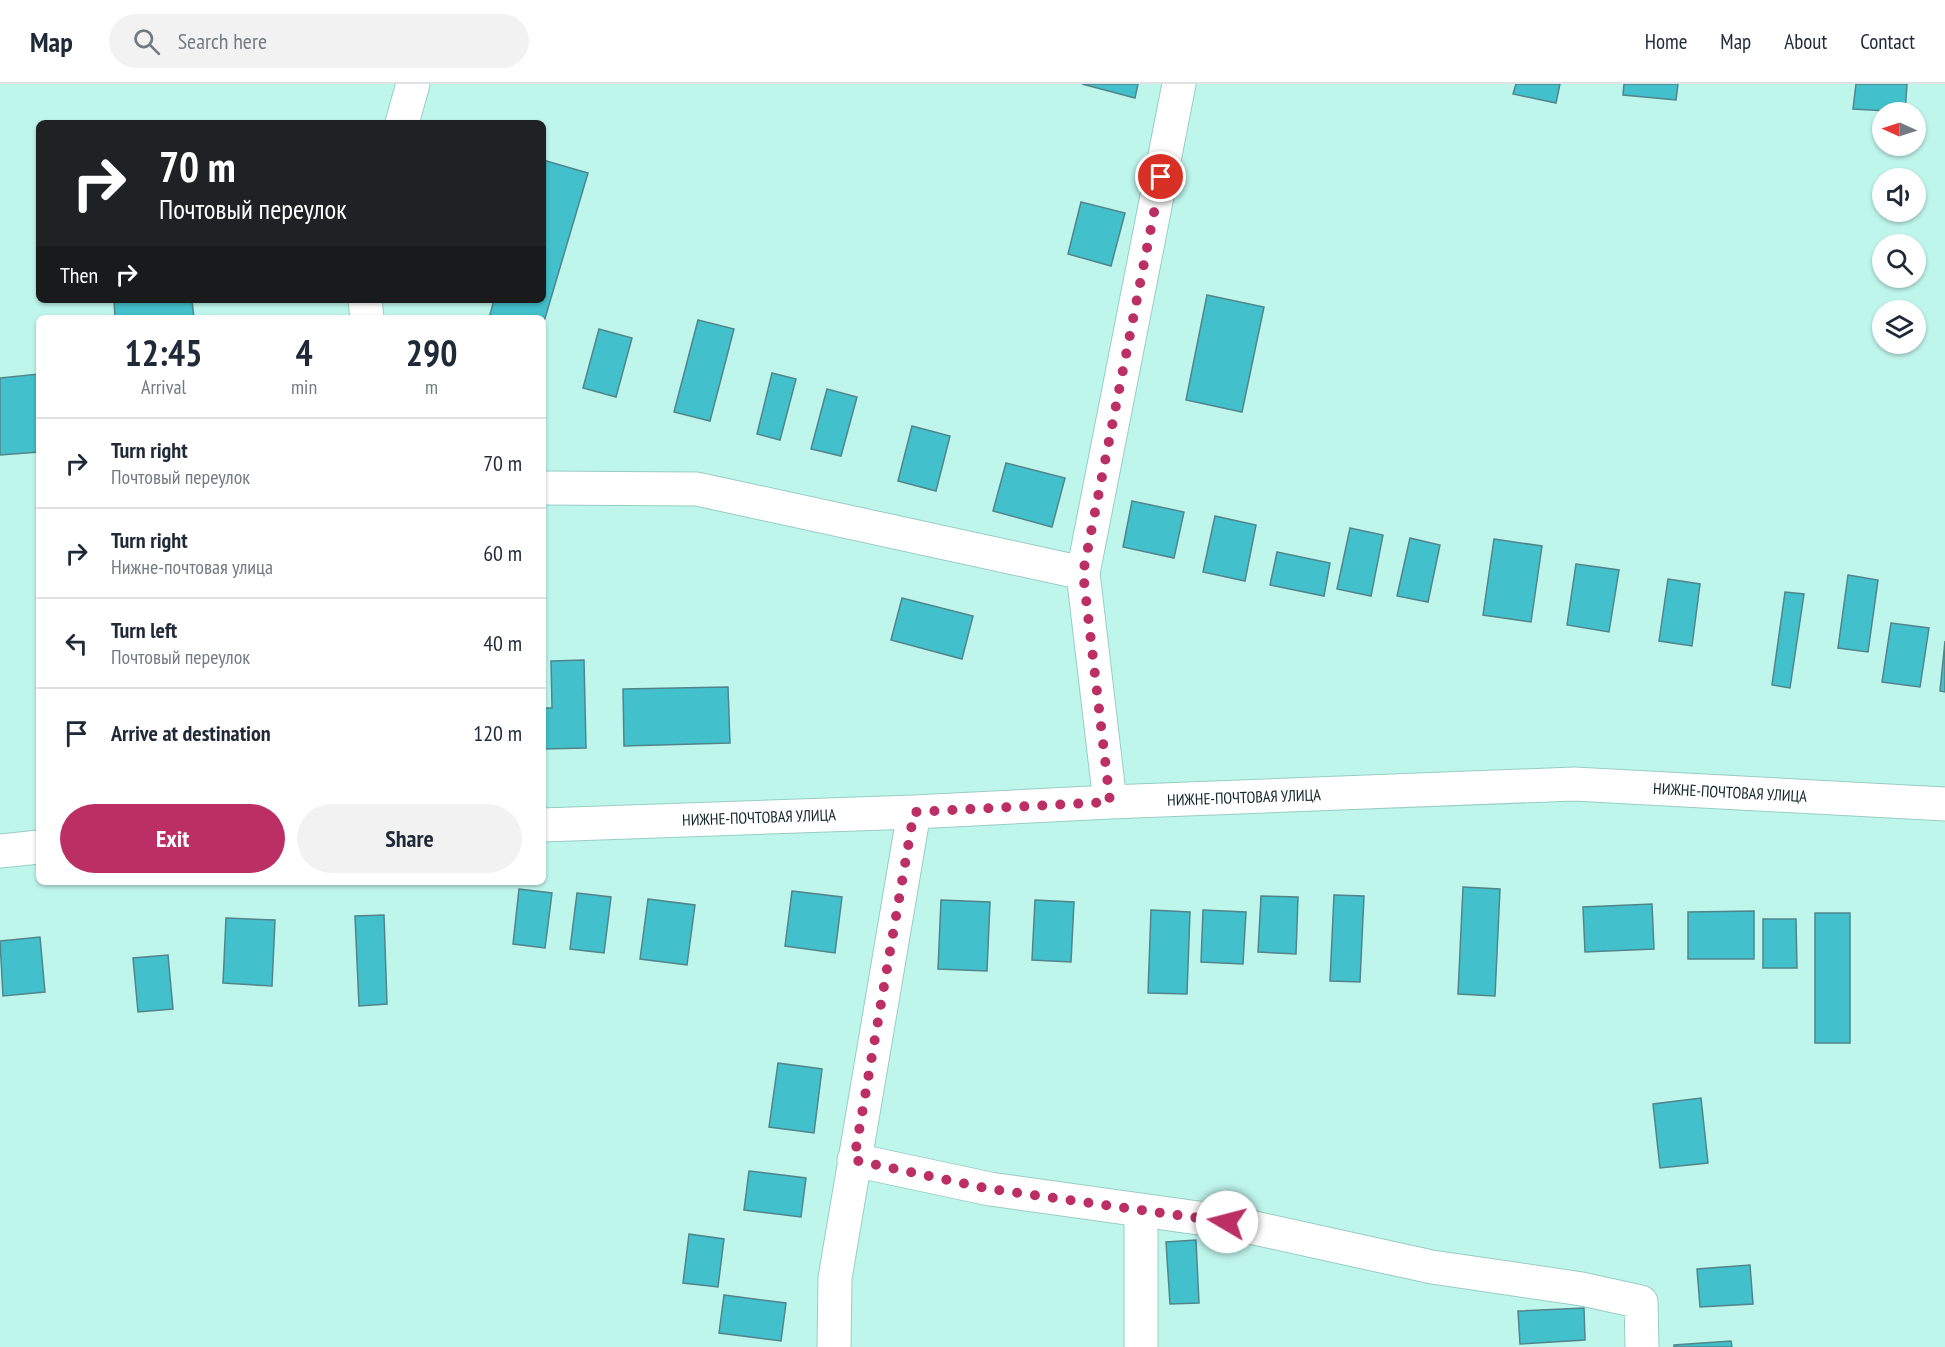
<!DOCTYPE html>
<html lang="en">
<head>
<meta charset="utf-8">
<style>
	body { margin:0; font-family:"PT Sans Narrow",sans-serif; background:#f2f2f3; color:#1f2937; height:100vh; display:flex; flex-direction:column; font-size:22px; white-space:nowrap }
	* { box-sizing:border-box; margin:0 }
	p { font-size:20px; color:#747a83 }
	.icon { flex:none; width:33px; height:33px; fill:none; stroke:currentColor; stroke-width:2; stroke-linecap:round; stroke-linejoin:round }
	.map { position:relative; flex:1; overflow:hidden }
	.details { position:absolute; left:36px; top:231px; width:510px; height:570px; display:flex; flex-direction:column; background:#fff; border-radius:9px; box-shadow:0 2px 4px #0004 }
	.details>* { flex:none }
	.hud { position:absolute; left:36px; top:36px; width:510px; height:183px; border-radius:9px; box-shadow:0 2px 4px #0004; background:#202124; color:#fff; overflow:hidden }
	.needle { width:39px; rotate:273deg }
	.buttons { position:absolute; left:1872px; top:18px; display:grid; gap:12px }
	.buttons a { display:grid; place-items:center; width:54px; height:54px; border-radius:50%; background:#fff; box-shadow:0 2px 4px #0004; font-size:30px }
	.pin { position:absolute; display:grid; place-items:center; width:51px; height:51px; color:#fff; margin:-26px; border:3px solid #fff; border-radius:50%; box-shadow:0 2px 6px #0007 }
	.me { position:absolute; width:66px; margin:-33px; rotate:278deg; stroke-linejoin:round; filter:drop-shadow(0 0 4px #0008) }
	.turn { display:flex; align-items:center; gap:21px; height:126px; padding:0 24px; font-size:27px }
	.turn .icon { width:78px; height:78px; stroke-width:2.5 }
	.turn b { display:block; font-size:42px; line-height:51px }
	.then { display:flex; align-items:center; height:57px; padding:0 24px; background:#0003; gap:12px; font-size:22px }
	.eta { display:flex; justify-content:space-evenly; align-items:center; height:102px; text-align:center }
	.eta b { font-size:36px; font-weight:700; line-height:42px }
	.primary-button { display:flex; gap:12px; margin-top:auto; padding:12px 24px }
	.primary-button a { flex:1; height:69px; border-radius:36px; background:#bc2f64; color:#fff; font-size:24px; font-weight:700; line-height:69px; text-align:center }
	.primary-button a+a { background:#f2f2f3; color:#1f2937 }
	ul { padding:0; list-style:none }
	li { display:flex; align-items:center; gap:18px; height:90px; padding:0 24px; border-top:2px solid #e0e1e3 }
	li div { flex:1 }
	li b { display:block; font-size:22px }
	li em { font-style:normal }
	header { display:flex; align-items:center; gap:36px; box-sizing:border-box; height:84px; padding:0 30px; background:#fff; border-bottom:2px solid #e0e1e3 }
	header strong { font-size:28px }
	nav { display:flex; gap:33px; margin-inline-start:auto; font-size:21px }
	.search { width:420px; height:54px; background:#f2f2f3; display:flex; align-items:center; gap:15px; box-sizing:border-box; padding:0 21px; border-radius:33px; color:#747a83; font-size:22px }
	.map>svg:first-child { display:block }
</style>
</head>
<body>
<header>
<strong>Map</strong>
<div class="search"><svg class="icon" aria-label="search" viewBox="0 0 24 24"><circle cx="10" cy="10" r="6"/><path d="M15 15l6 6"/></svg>Search here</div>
<nav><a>Home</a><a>Map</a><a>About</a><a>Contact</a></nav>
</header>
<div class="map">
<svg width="1945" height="1263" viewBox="0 0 1945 1263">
	<rect width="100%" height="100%" fill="#bff6ec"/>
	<path fill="#42c1cc" stroke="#51858a" stroke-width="1.5" d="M1082,0H1138L1135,14Z
		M1516,0H1560L1556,19L1513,10Z
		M1624,0H1678L1676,16L1623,11Z
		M1856,0H1907L1905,28L1853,25Z
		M543,76L588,89L543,241V234H489L494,216H543Z
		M1081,118L1125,129L1111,182L1068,170Z
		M1207,211L1264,223L1242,328L1186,316Z
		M114,216H192L194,234H115Z
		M698,236L734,245L710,337L674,328Z
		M599,245L632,254L616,313L583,304Z
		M772,289L796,295L780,356L757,350Z
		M39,290V368L0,371V294Z
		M827,305L857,313L841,372L811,365Z
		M912,342L950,352L936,407L898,397Z
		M1006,379L1065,394L1052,443L993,427Z
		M1132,417L1184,428L1174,474L1123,463Z
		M1215,432L1256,441L1245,497L1203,488Z
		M1350,444L1383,451L1371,512L1337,505Z
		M1410,454L1440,461L1428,518L1397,512Z
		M1494,455L1542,462L1531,538L1483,531Z
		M1277,468L1330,479L1324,512L1270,501Z
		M1576,480L1619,486L1609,548L1567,541Z
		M1848,491L1878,496L1868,568L1838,564Z
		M1668,495L1700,500L1692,562L1659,557Z
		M1785,508L1804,510L1790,604L1772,601Z
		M902,514L973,532L962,575L891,556Z
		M1891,539L1929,544L1920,603L1882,598Z
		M1945,557V608L1940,607Z
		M584,576L586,664L543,665V624H552L551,577Z
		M728,603L730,659L624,662L623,605Z
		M1463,803L1500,805L1495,912L1458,910Z
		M519,805L552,809L545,864L513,860Z
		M792,807L842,813L835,869L785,862Z
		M577,809L611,813L604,869L570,865Z
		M1334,811L1364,812L1360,898L1330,897Z
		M1261,812L1298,813L1296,870L1258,868Z
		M648,815L695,821L687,881L640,875Z
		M941,816L990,818L987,887L938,885Z
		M1035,816L1074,818L1071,878L1032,876Z
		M1652,820L1654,865L1585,868L1583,823Z
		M1151,826L1190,828L1187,910L1148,909Z
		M1203,826L1246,828L1243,880L1201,878Z
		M1754,827V875H1688V828Z
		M1815,829H1850V959H1815Z
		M384,831L387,920L359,922L355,832Z
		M226,834L275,836L272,902L223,899Z
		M1763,835H1796L1797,884H1763Z
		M40,853L45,908L3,912L0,857Z
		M168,871L173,925L138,928L133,874Z
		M778,979L822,985L814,1049L769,1043Z
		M1701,1014L1708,1079L1660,1084L1653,1020Z
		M749,1087L806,1094L801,1133L744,1126Z
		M689,1150L724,1155L718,1203L683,1199Z
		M1196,1156L1199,1219L1170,1220L1166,1158Z
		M1750,1181L1753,1220L1700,1223L1697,1185Z
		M724,1211L786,1219L781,1257L719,1249Z
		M1584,1224L1585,1256L1520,1260L1518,1227Z
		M1731,1257L1732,1263H1674V1261Z"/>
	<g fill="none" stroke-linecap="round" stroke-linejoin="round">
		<g stroke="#98cdc4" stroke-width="35">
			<path id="minor" d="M402,39L413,0
				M365,216L367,234
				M543,404L697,405L1083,489
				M1110,718L1083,489L1179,0
				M543,741L914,728L1110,718L1574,700L1945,720
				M0,767L39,763
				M854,1076L990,1105L1227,1138L1432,1183L1582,1205L1641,1218L1642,1263
				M1141,1126V1263
				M834,1263L835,1194L914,728"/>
		</g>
		<use href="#minor" stroke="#fff" stroke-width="33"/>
	</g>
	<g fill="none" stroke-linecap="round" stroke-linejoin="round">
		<path stroke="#bc2f64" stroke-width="10" stroke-dasharray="0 18" d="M1161,93L1083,489L1110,718L914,728L854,1076L990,1105L1227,1138"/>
	</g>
	<g text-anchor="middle" stroke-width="4.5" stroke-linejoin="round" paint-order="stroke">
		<g font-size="16" fill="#112724" stroke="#fff">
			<text transform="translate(1730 708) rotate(3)" y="6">НИЖНЕ-ПОЧТОВАЯ УЛИЦА</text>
			<text transform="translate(1244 713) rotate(-2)" y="6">НИЖНЕ-ПОЧТОВАЯ УЛИЦА</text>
			<text transform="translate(759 733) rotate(-2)" y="6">НИЖНЕ-ПОЧТОВАЯ УЛИЦА</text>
		</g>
	</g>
</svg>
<div class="buttons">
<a><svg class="needle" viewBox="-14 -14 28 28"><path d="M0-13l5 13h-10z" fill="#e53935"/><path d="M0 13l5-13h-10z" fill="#747a83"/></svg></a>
<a><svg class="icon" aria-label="sound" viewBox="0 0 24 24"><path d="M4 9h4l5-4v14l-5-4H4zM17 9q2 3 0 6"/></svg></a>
<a><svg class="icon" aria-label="search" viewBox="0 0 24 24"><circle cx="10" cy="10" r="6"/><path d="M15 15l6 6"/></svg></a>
<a><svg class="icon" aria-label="layers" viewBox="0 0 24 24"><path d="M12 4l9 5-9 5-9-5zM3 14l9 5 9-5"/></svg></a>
</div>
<div class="pin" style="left:1161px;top:93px;background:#d93025"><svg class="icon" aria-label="arrive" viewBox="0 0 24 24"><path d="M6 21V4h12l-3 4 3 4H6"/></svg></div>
<svg class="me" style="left:1227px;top:1138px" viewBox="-20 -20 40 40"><circle r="19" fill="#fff"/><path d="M0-13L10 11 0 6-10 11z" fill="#bc2f64"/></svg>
<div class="hud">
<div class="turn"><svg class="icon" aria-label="right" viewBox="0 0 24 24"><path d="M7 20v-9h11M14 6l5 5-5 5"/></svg><div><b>70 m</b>Почтовый переулок</div></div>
<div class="then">Then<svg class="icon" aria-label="right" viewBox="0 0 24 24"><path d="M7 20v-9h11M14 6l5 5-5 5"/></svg></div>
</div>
<section class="details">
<div class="eta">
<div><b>12:45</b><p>Arrival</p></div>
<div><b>4</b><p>min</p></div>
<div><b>290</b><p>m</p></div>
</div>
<ul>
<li><svg class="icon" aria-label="right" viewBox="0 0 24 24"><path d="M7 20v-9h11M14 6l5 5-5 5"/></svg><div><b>Turn right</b><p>Почтовый переулок</p></div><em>70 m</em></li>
<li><svg class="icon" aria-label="right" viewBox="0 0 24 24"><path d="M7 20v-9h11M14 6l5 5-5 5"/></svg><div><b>Turn right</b><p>Нижне-почтовая улица</p></div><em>60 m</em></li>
<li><svg class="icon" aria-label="left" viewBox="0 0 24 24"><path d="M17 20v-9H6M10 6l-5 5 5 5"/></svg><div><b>Turn left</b><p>Почтовый переулок</p></div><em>40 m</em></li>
<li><svg class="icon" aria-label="arrive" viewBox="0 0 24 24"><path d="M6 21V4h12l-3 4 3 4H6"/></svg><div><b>Arrive at destination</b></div><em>120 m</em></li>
</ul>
<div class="primary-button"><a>Exit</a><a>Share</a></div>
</section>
</div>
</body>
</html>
